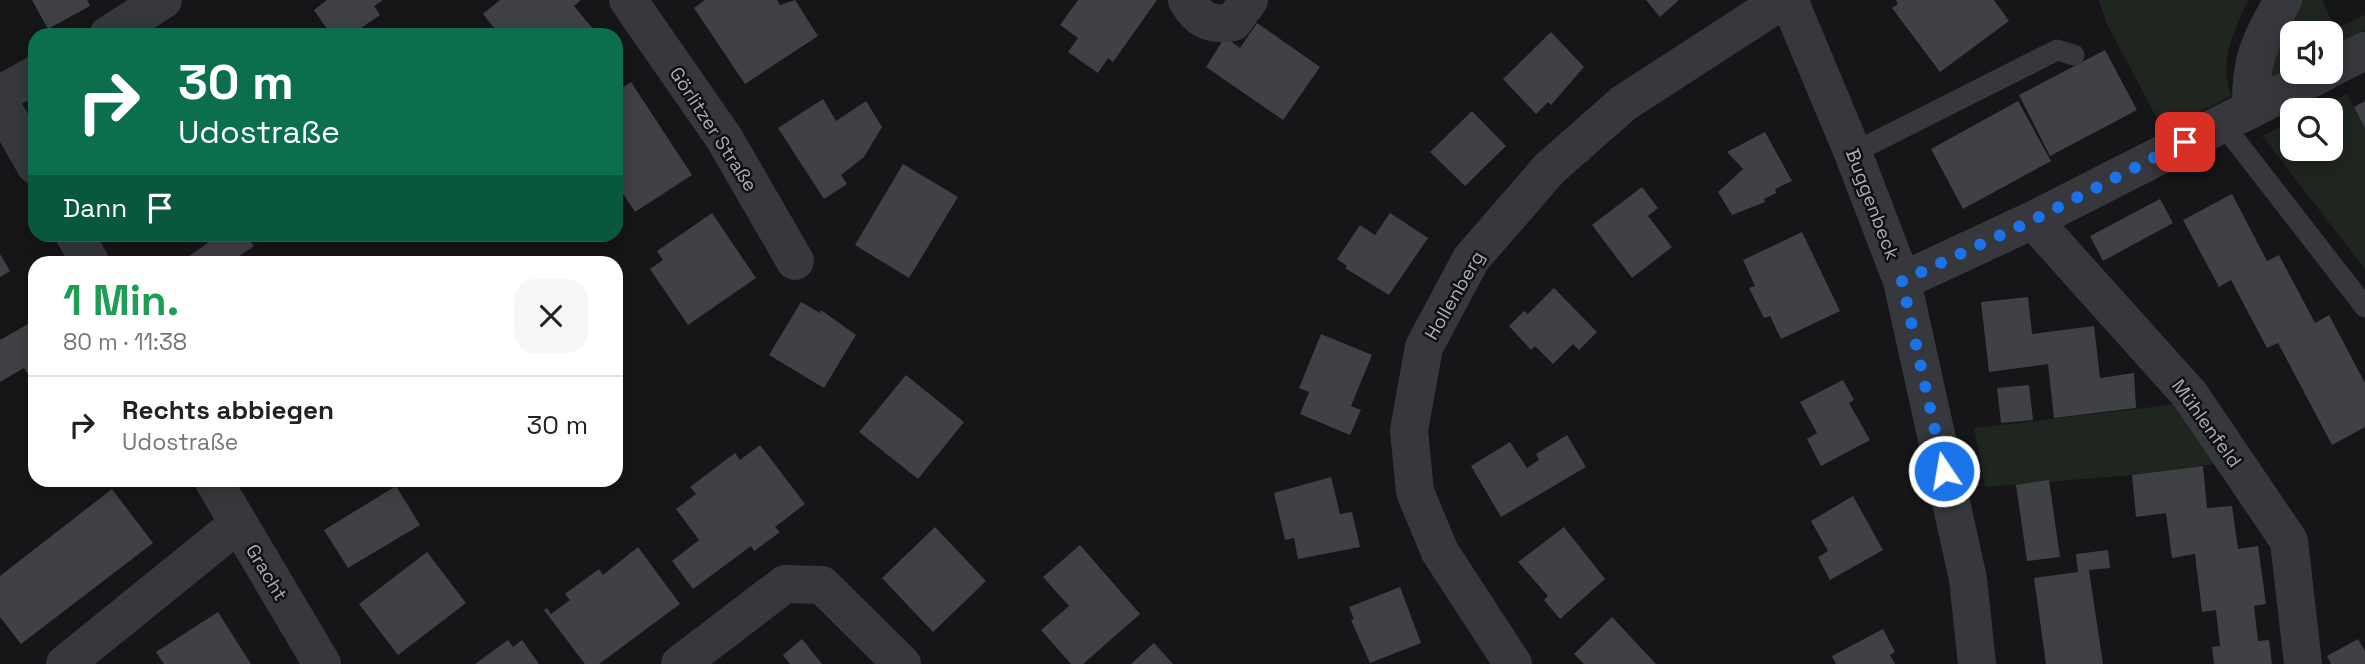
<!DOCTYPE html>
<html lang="de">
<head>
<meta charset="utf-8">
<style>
	body { margin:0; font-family:"Space Grotesk",sans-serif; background:#f6f6f6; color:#222; height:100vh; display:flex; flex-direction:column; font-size:26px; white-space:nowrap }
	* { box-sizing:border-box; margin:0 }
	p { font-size:23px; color:#767676 }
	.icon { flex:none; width:38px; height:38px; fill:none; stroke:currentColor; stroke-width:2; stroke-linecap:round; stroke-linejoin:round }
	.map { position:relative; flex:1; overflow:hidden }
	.sheet { position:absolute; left:28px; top:256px; width:595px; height:231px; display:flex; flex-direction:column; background:#fff; border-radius:21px; box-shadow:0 4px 18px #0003 }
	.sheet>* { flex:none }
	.hud { position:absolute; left:28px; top:28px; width:595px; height:214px; border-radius:21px; box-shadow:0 4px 18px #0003; background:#0b6e4f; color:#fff; overflow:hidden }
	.tools { position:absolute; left:2280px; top:21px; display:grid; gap:14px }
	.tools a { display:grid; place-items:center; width:63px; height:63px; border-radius:14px; background:#fff; box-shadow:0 4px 18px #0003; font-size:35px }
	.pin { position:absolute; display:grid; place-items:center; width:60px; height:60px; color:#fff; margin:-30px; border-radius:14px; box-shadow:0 4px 10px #0006 }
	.me { position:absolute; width:77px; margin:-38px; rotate:348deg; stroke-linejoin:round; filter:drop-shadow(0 0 5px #0008) }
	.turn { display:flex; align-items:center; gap:24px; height:147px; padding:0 35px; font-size:32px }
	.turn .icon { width:91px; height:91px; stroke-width:2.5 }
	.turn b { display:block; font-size:49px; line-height:60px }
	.then { display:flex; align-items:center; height:66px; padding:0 35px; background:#0003; gap:14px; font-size:26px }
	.round { display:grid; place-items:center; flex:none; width:74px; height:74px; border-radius:21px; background:#f6f6f6 }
	.overview { display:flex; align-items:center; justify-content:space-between; height:119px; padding:0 35px }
	h1 { font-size:42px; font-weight:700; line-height:52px; color:#1e9e55 }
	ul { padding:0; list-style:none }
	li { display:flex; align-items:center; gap:21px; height:98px; padding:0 35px; border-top:2px solid #e0e0e0 }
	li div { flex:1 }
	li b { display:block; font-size:26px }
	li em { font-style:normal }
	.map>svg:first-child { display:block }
</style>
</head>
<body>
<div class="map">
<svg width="2365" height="664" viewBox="0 0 2365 664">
	<rect width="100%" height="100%" fill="#161618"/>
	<path fill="#1e261f" d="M2099,0H2248C2233,33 2219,60 2231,96L2163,130L2106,22Z
		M2297,0H2322L2335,29L2365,15V30L2331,48V33H2292V68L2271,79L2266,59Z
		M2347,94L2365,128V269L2262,136L2292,121V149H2331V110H2314Z
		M2178,404L2221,463L2132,475L1985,487L1974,428Z"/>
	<path fill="#404145" d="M32,0H87L90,6L48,29Z
		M327,0H383L374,6L380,15L351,35H331L314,10Z
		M500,0H581L574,6L598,35H500L483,14Z
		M705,0H777L780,5L795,0L818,36L745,84L694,8Z
		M1078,0H1157L1113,62L1108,58L1098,73L1068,52L1078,38L1060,25Z
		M1646,0H1679L1660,17Z
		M1896,0H1994L2009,21L1940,72L1892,8L1898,4Z
		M1257,23L1320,67L1283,120L1206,67L1225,37L1240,48Z
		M1551,32L1584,67L1551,105L1548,102L1536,114L1503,79Z
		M2105,50L2137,110L2050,156L2019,95Z
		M631,82L692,175L635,212L616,183V92Z
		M823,99L836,121L866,101L882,127L864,157L841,175L847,184L824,199L778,128Z
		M2018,101L2051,161L1963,209L1931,149Z
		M2365,101V128L2354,107Z
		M1472,111L1506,146L1465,186L1430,152Z
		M1765,132L1792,181L1775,189L1776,193L1764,199L1765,202L1732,215L1718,192L1743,169L1727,152Z
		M903,164L958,197L909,278L855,245Z
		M1642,187L1658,208L1648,216L1672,247L1632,278L1592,225Z
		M2232,194L2267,261L2279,255L2315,323L2329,315L2365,383V427L2332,445L2278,343L2267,348L2231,280L2219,287L2183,220Z
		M2160,199L2173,223L2103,261L2090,236Z
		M712,213L756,278L688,325L650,269L663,260L657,251Z
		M1390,213L1428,238L1389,295L1345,268L1347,266L1337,259L1360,225L1375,235Z
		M1802,232L1840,311L1781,339L1770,316L1764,318L1749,288L1755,286L1743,260Z
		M220,234H244L254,246L231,262H181Z
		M0,254L10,271L0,277Z
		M1554,288L1597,332L1579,350L1573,344L1553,364L1535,346L1531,350L1509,326L1524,311L1528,314Z
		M2028,297L2032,334L2094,326L2100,378L2134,373L2136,408L2054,418L2048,364L1989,372L1981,302Z
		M801,302L820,313L821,310L856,335L824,388L769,355Z
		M35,320V376L31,378L24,368L0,382V340Z
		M1321,334L1372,355L1351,406L1361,410L1350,435L1300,414L1309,392L1299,388Z
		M906,375L964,422L918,479L859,432Z
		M1843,380L1854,400L1849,403L1870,440L1821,466L1807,439L1817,433L1800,402Z
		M2029,385L2033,420L2001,423L1997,388Z
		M1567,435L1586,467L1501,517L1471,466L1510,442L1527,468L1539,460L1536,454Z
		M760,445L805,504L775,527L780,532L754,551L751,546L693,589L672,561L699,540L676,509L696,494L690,487L735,453L740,460Z
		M2203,466L2207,508L2232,506L2238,549L2258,546L2266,604L2254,606L2258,641L2269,640L2272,664H2214L2212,647L2220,646L2216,610L2202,612L2195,554L2172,558L2166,513L2136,517L2132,475Z
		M1331,477L1340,514L1352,512L1360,547L1298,559L1294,538L1285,540L1274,493Z
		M2049,480L2060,557L2027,561L2016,485Z
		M396,486L420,525L348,568L324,530Z
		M112,489L153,543L21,644L0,617V576Z
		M1853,496L1883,550L1830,580L1818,557L1828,551L1811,521Z
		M935,527L986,581L933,632L882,578Z
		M1564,527L1605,579L1560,619L1544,600L1548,596L1518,562Z
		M1080,545L1140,614L1083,664H1071L1041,630L1069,606L1043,577Z
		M638,547L680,604L599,664H585L544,610L547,608L551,614L570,600L565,594L599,569L603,575Z
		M2108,550L2110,568L2089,570L2103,664H2046L2034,578L2078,572L2076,554Z
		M427,552L466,603L398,655L359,604Z
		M1400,587L1421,643L1370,663L1351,620L1354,619L1349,607Z
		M218,612L251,664H164L156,652Z
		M1612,617L1656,664H1584L1574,654Z
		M1883,629L1895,652L1890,655L1895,664H1836L1832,656Z
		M802,639L822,664H790L783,655Z
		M2358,639L2365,651V664H2331L2327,656Z
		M508,640L513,647L522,640L539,664H475Z
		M1154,643L1173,664H1131Z"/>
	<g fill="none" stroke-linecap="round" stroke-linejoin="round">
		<path stroke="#37383d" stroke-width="21" d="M2222,123L2365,307
			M1853,153L2057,50L2074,55"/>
		<path stroke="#37383d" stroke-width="38" d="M628,0L724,138L795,261
			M1187,0C1198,20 1210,26 1233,22L1249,0
			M1789,0L1853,153L1902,281L1968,579L1977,664
			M108,35L163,0
			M2331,68L2365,51
			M0,94L35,75
			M0,103L35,165
			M2251,108C2250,58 2260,43 2283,0
			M2033,220L2190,395L2289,541L2303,664
			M74,234L90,262
			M1902,281L2033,220L2324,72
			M213,480L322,664
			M65,664L238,524
			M680,664L785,584L822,585L902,664
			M1513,664L1440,552L1415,492L1409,430L1424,347L1471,259L1550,168L1624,103L1783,0"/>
	</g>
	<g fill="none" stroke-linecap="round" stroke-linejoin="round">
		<path stroke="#1a73e8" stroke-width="12" stroke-dasharray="0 21.6" d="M1944,471L1902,281L2033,220L2185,142"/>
	</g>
	<g text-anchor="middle" stroke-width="5" stroke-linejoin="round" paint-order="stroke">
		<g font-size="19" fill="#a8adb8" stroke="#111113">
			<text transform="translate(714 129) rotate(57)" y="7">Görlitzer Straße</text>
			<text transform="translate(1873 204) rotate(69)" y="7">Buggenbeck</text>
			<text transform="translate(1454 295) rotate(-60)" y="7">Hollenberg</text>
			<text transform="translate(2207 423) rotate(54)" y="7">Mühlenfeld</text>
			<text transform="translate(267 572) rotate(59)" y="7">Gracht</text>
		</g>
	</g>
</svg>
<div class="tools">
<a><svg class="icon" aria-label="sound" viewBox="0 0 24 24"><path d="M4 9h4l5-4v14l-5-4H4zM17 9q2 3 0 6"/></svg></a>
<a><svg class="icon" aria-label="search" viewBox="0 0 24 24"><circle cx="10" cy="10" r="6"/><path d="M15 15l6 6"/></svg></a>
</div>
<div class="pin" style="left:2185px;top:142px;background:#d93025"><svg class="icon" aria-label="arrive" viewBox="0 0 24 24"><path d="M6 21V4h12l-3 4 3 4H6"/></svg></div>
<svg class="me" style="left:1944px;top:471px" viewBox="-20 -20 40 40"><circle r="17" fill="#1a73e8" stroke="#fff" stroke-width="3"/><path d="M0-11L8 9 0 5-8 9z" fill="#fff"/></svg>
<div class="hud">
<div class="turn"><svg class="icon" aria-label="right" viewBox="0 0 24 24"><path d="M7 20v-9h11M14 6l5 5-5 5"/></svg><div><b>30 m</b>Udostraße</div></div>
<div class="then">Dann<svg class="icon" aria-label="arrive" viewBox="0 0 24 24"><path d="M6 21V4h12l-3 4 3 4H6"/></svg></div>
</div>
<section class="sheet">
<div class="overview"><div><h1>1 Min.</h1><p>80 m · 11:38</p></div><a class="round"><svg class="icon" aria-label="close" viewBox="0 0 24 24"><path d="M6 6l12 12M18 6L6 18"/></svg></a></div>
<ul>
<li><svg class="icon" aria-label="right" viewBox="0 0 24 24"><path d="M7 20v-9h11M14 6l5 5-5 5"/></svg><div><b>Rechts abbiegen</b><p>Udostraße</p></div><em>30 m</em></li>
</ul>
</section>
</div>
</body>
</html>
